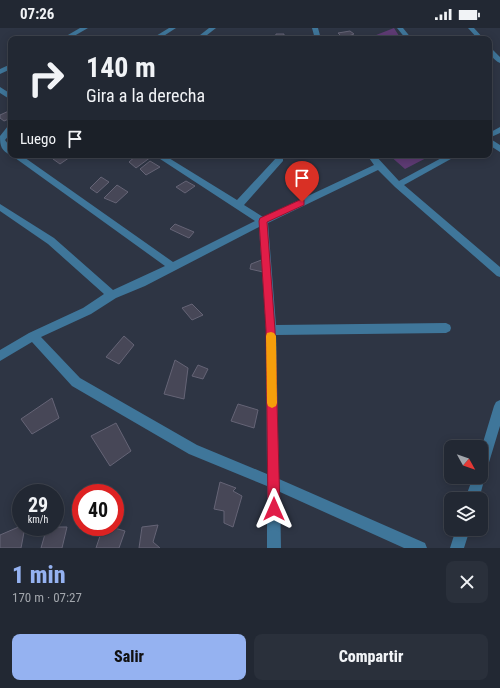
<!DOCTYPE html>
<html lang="es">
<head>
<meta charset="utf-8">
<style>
	body { margin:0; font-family:"Roboto Condensed",sans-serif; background:#2a303b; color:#f1f3f6; height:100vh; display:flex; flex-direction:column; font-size:15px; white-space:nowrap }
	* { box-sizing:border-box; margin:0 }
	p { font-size:13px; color:#a2a6ac }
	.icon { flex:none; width:22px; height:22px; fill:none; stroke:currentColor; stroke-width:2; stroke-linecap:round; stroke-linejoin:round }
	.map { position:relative; height:520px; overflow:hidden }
	.sheet { display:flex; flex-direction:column; background:#222833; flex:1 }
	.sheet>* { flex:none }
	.top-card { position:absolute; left:8px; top:8px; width:484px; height:122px; border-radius:8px; box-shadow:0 2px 10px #0003,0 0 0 1px #3f444e; background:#222833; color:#f1f3f6; overflow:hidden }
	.needle { width:26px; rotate:130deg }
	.tools { position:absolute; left:444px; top:412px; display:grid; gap:8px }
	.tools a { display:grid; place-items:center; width:44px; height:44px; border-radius:8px; background:#222833; box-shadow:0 2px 10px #0003,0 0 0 1px #3f444e; font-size:20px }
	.speed { position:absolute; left:12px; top:456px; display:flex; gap:8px; font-size:20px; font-weight:700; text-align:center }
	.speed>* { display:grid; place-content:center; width:52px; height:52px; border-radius:50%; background:#222833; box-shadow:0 2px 10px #0003,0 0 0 1px #3f444e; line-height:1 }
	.speed small { font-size:10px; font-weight:400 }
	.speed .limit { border:6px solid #d22; background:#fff; color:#111 }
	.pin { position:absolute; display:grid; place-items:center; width:34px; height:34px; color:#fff; margin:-41px -17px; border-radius:50% 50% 50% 0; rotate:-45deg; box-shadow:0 0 4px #0007 }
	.pin .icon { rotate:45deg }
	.me { position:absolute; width:44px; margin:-22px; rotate:0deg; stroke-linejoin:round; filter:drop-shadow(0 0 3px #0008) }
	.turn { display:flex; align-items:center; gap:14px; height:84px; padding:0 12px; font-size:18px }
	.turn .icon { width:52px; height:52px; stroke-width:2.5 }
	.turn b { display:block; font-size:28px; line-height:34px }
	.then { display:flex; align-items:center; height:38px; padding:0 12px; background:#0003; gap:8px; font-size:15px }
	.round { display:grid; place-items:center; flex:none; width:42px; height:42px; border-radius:8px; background:#2a303b }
	.head { display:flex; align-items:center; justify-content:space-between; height:68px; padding:0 12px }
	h1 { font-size:24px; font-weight:800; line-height:30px; color:#95b2f1 }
	.button { display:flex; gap:8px; margin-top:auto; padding:8px 12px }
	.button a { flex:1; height:46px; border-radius:8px; background:#95b2f1; color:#111; font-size:16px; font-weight:800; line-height:46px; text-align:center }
	.button a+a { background:#2a303b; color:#f1f3f6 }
	.status { display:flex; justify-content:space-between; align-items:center; height:28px; padding:0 20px; background:#222833; direction:ltr }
	.status svg { height:11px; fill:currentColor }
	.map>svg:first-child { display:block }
</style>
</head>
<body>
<div class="status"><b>07:26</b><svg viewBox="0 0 49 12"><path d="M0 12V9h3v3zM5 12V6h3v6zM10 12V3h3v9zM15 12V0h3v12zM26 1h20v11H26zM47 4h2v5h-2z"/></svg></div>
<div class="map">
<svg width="500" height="520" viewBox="0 0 500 520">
	<rect width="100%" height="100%" fill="#2e3544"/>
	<path fill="#5e3b74" d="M394,0L401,11H366Z
		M389,127H432L405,141Z"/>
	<path fill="#474757" stroke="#656476" d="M350,3L354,6L343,10L338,5Z
		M276,6H284V10H275Z
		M11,82V90L4,93L0,90V87Z
		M61,127H73L60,136L53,131Z
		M137,127H149L151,129L136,140L129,134Z
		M150,133L160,139L146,147L140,141Z
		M101,149L109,154L97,165L90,160Z
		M186,153L195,158L185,165L176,159Z
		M117,157L128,164L116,175L104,170Z
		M175,196L194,204L189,210L170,201Z
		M264,231L263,244L250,241L251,236Z
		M192,276L203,287L192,292L182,280Z
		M124,308L134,317L119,336L106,329Z
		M175,332L188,340L184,371L164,366Z
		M198,337L208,341L203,351L192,348Z
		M52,370L59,390L32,406L21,391Z
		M238,376L258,382L254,400L231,393Z
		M116,395L131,423L110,438L91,408Z
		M220,454L236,460L233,463L242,468L233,499L224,495V483L214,481Z
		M158,497L153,514L160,520H139L142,499Z
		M21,498L25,499L21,520H0V507Z
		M47,499H67L62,520H41Z
		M103,499H111L125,503L119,520H96Z"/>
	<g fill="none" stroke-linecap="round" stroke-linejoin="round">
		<path fill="#3f769a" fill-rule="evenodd" d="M80,0H88L69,11H61Z
			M169,0H176L159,11H151Z
			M209,0H216L202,11H195Z
			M312,0H318L321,11H315Z
			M397,0H403L412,11H406Z
			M468,0H474L484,11H478Z
			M489,18L500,29V35C493,32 489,25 489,18Z
			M11,36V41L0,46V41Z
			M0,59L11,66V72L0,65Z
			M11,97V105L5,112L11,120V127C1,123 0,118 0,108L8,98Z
			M500,99V105L489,110L500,117V124L489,117V105Z
			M11,127H21L173,234L255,193L154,127H164L237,172L276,130L275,127H283V133L244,177L263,189L374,137L367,127H375L399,153L447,127H458L404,157L500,239V249L497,248L395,159L378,142L268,195L276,297L446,295L450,297L451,300L450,303L446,305L276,307L279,451L425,515L427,520H404L280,464L281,520H267V458L189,426L72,358L32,314L0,333V322L29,305L83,280L104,266L48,216L0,183V176L54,210L113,262L165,238ZM259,199L266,302L267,446L197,417L80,350L41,309L91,286L116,270L145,258Z
			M500,372V398L487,441L484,446L485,449L479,471H465L473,449H481V421L494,378L496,374Z
			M456,501H470L464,520H450Z"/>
	</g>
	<path fill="#e11d48" stroke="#92132f" d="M302,171L304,172V177L267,194L275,302L280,481L278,485L274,487L270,485L268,481L266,302L259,193L260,190Z"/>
	<path fill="#f59e0b" d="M271,304L274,305L276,308L277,375L276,378L272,380L268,378L267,375L266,308L267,305Z"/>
</svg>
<div class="tools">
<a><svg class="needle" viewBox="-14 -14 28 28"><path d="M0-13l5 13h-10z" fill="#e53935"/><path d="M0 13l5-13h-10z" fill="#a2a6ac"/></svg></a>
<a><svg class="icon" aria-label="layers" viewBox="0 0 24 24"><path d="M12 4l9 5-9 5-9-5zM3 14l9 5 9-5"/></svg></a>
</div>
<div class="speed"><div>29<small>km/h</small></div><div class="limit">40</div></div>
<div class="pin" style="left:302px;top:174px;background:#d93025"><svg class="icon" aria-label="arrive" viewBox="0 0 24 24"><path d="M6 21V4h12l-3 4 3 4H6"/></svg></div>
<svg class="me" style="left:274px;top:481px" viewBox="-20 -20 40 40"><path d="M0-17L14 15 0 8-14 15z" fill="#e11d48" stroke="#fff" stroke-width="4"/></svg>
<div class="top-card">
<div class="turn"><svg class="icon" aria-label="right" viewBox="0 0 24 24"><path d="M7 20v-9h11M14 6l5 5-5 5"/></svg><div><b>140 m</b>Gira a la derecha</div></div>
<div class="then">Luego<svg class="icon" aria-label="arrive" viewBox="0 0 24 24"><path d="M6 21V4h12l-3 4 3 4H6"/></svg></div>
</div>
</div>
<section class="sheet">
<div class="head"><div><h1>1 min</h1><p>170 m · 07:27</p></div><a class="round"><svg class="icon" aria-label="close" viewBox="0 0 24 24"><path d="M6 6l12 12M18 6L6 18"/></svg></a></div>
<div class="button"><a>Salir</a><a>Compartir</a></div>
</section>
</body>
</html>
